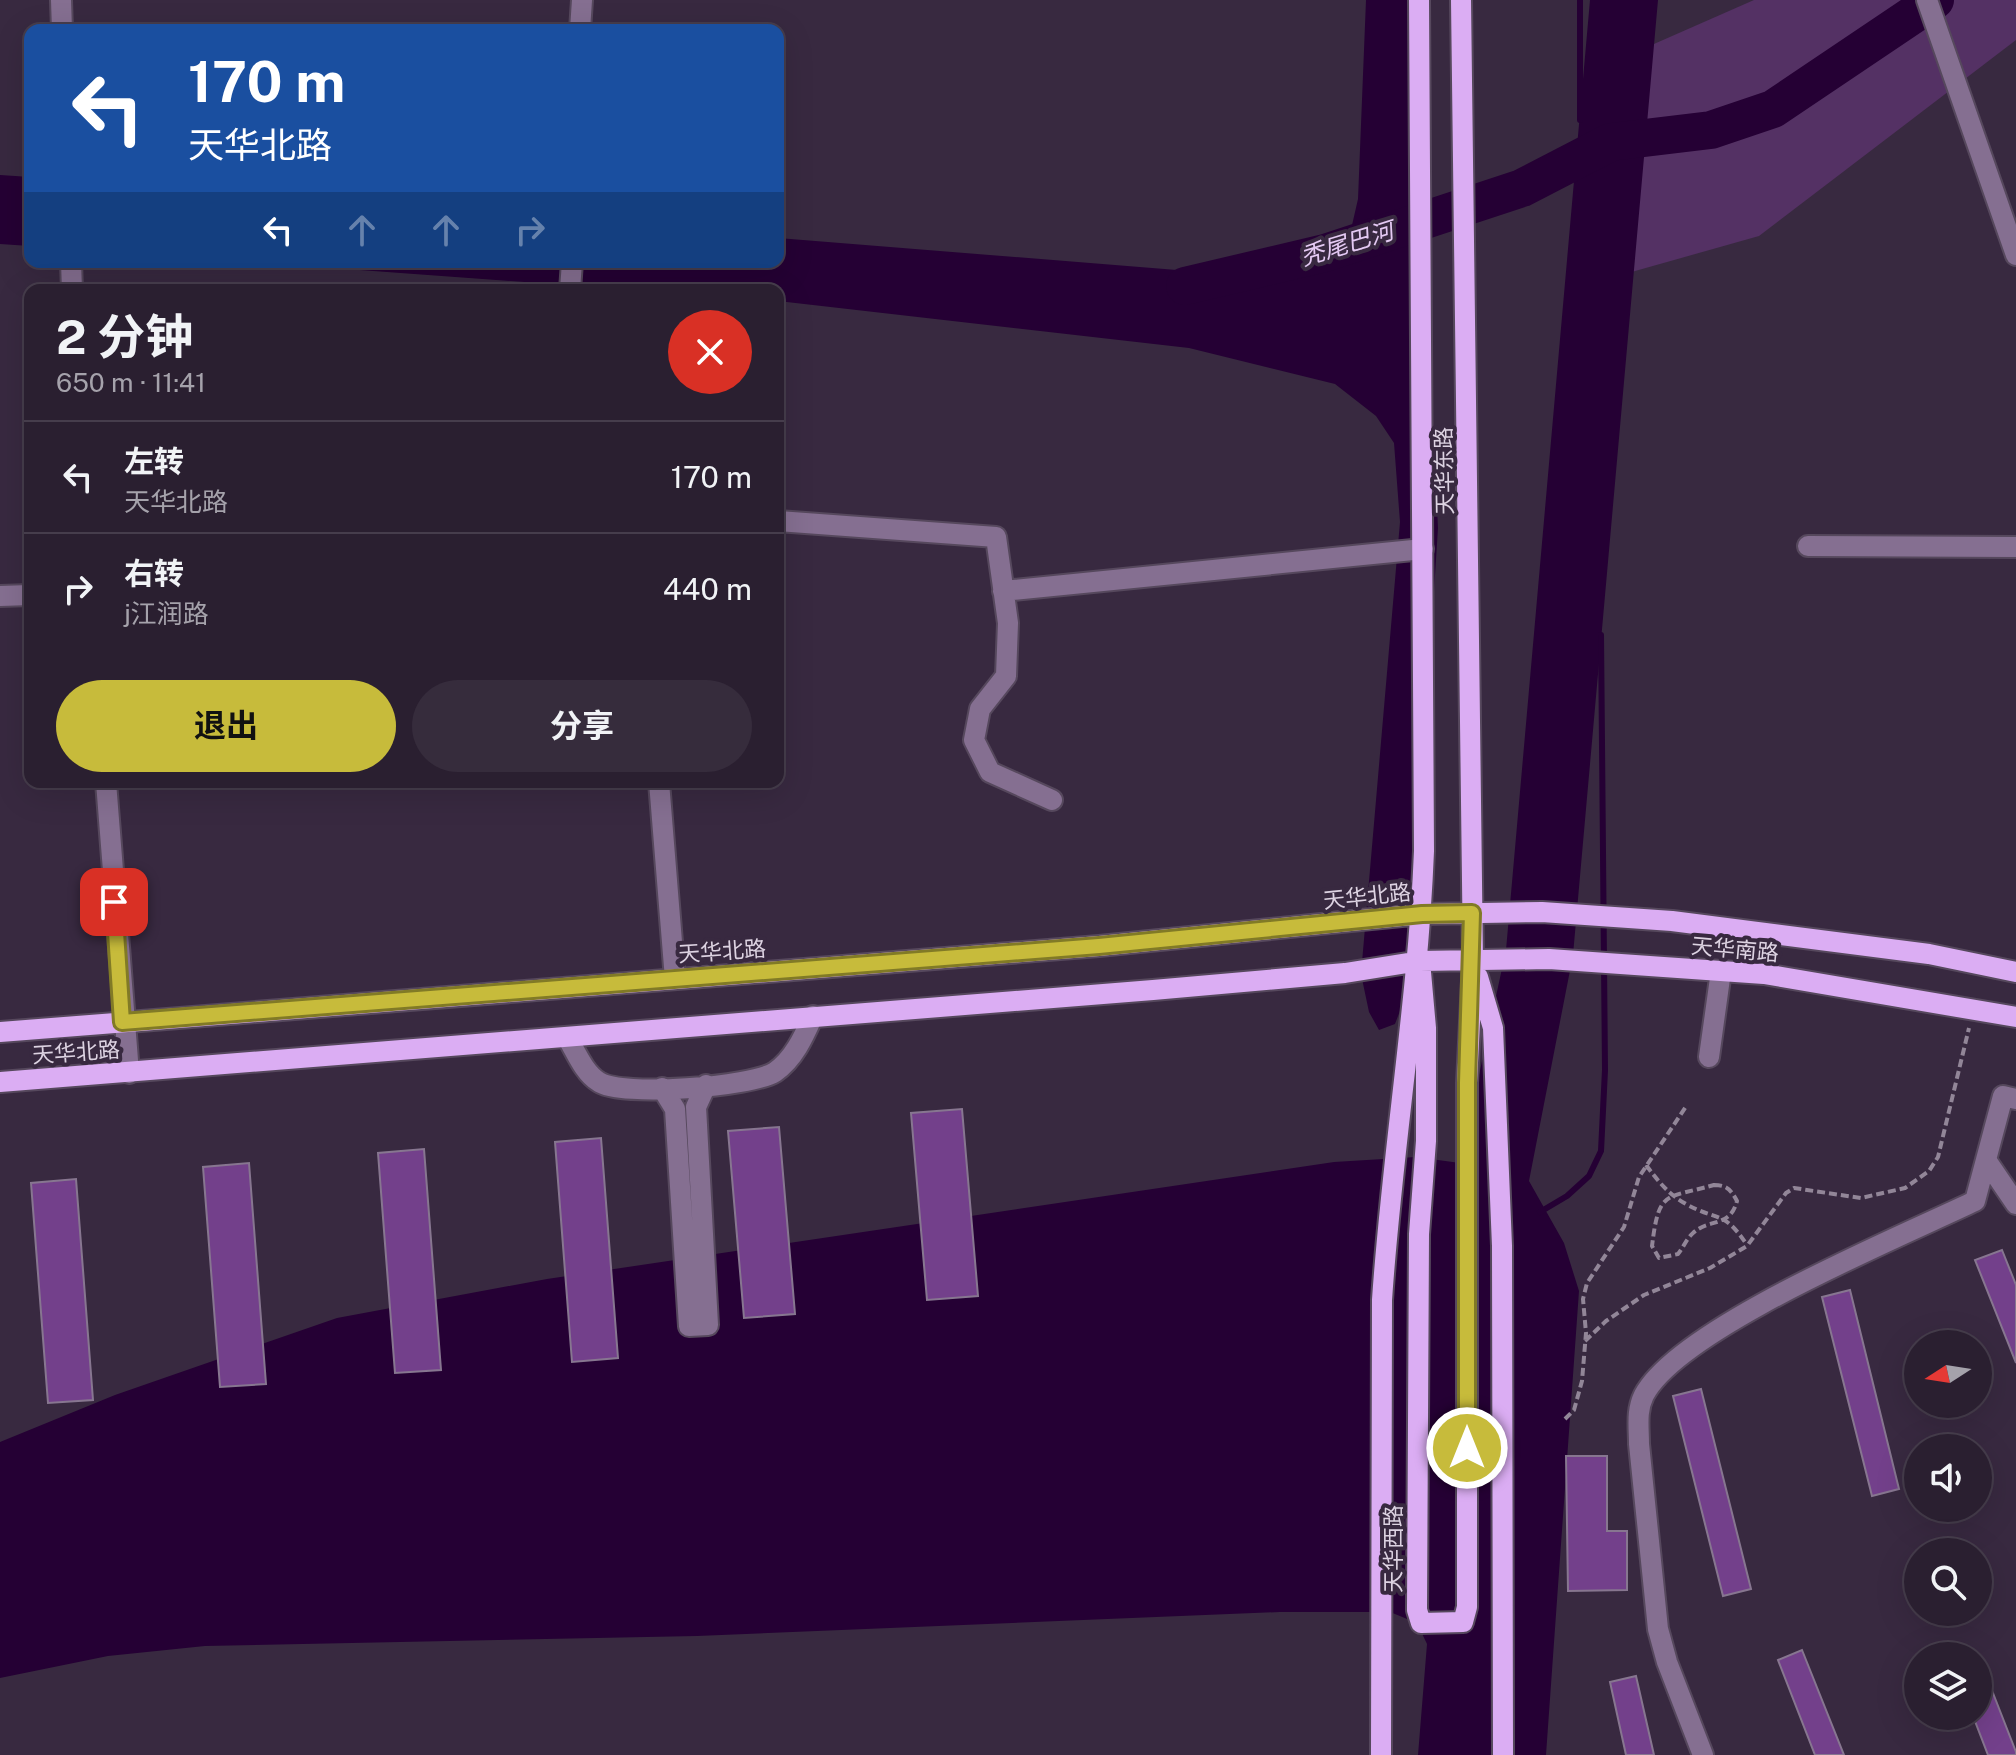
<!DOCTYPE html>
<html lang="zh">
<head>
<meta charset="utf-8">
<style>
	body { margin:0; font-family:"Public Sans","Noto Sans SC",sans-serif; background:#362c3c; color:#f1f3f6; height:100vh; display:flex; flex-direction:column; font-size:30px; white-space:nowrap }
	* { box-sizing:border-box; margin:0 }
	p { font-size:26px; color:#a5a2ab }
	.icon { flex:none; width:44px; height:44px; fill:none; stroke:currentColor; stroke-width:2; stroke-linecap:round; stroke-linejoin:round }
	.map { position:relative; flex:1; overflow:hidden }
	.panel { position:absolute; left:24px; top:284px; width:760px; height:504px; display:flex; flex-direction:column; background:#2a1f30; border-radius:16px; box-shadow:0 8px 32px #0002,0 0 0 2px #463d4c }
	.panel>* { flex:none }
	.banner { position:absolute; left:24px; top:24px; width:760px; height:244px; border-radius:16px; box-shadow:0 8px 32px #0002,0 0 0 2px #463d4c; background:#1a4fa0; color:#fff; overflow:hidden }
	.needle { width:52px; rotate:258deg }
	.fabs { position:absolute; left:1904px; top:1330px; display:grid; gap:16px }
	.fabs a { display:grid; place-items:center; width:88px; height:88px; border-radius:50%; background:#2a1f30; box-shadow:0 8px 32px #0002,0 0 0 2px #463d4c; font-size:40px }
	.pin { position:absolute; display:grid; place-items:center; width:68px; height:68px; color:#fff; margin:-34px; border-radius:16px; box-shadow:0 4px 12px #0006 }
	.me { position:absolute; width:88px; margin:-44px; rotate:0deg; stroke-linejoin:round; filter:drop-shadow(0 0 6px #0008) }
	.turn { display:flex; align-items:center; gap:28px; height:168px; padding:0 32px; font-size:36px }
	.turn .icon { width:104px; height:104px; stroke-width:2.5 }
	.turn b { display:block; font-size:56px; line-height:68px }
	.lanes { display:flex; align-items:center; height:76px; padding:0 32px; background:#0003; justify-content:center; gap:40px; direction:ltr }
	.lanes .off { opacity:.35 }
	.round { display:grid; place-items:center; flex:none; width:84px; height:84px; border-radius:42px; background:#362c3c }
	.head { display:flex; align-items:center; justify-content:space-between; height:136px; padding:0 32px }
	h1 { font-size:48px; font-weight:700; line-height:60px }
	.button { display:flex; gap:16px; margin-top:auto; padding:16px 32px }
	.button a { flex:1; height:92px; border-radius:48px; background:#c7bb3b; color:#111; font-size:32px; font-weight:700; line-height:92px; text-align:center }
	.button a+a { background:#362c3c; color:#f1f3f6 }
	ul { padding:0; list-style:none }
	li { display:flex; align-items:center; gap:24px; height:112px; padding:0 32px; border-top:2px solid #463d4c }
	li div { flex:1 }
	li b { display:block; font-size:30px }
	li em { font-style:normal }
	.map>svg:first-child { display:block }
</style>
</head>
<body>
<div class="map">
<svg width="2016" height="1755" viewBox="0 0 2016 1755">
	<rect width="100%" height="100%" fill="#382940"/>
	<path fill="#543164" d="M1754,0H2016V40L1759,236L1621,275L1613,62Z"/>
	<path fill="#250034" d="M1366,0H1421L1418,105L1438,528L1409,987L1395,1024L1379,1030L1369,1012L1361,974L1400,522L1394,443L1376,416L1335,384L1189,348L778,301V290H633L250,262H778V238L1251,276L1311,272L1347,247L1358,199Z
		M1590,0H1658L1573,955L1529,1181L1564,1243L1579,1291L1546,1755H1418L1427,1644L1417,1623L1390,1612H1280L697,1636L205,1646L108,1656L0,1678V1442L115,1395L337,1318L547,1279L1334,1162L1416,1157L1460,1163L1506,950Z
		M0,175L30,177V246L0,244Z"/>
	<g fill="none" stroke-linecap="round" stroke-linejoin="round">
		<path stroke="#250034" stroke-width="6" d="M1580,120V0
			M1540,1212L1567,1196L1589,1176L1601,1151L1605,1070L1601,635"/>
		<path stroke="#250034" stroke-width="38" d="M1185,286L1325,253L1522,188L1611,142L1711,130L1773,109L1935,0"/>
	</g>
	<path fill="#73408b" stroke="#877690" stroke-width="2" d="M962,1109L978,1296L927,1300L911,1113Z
		M779,1127L795,1314L744,1318L728,1131Z
		M601,1138L618,1358L572,1362L555,1142Z
		M424,1149L441,1370L395,1373L378,1153Z
		M249,1163L266,1384L220,1387L203,1167Z
		M76,1179L93,1400L48,1403L31,1183Z
		M2002,1250L2016,1285V1363L1975,1260Z
		M1850,1290L1899,1489L1872,1496L1822,1297Z
		M1701,1389L1751,1589L1723,1596L1673,1396Z
		M1566,1456H1607V1531H1627V1590L1568,1591Z
		M1802,1650L1844,1755H1815L1778,1660Z
		M1984,1670L2016,1752V1755H1988L1973,1716H1978V1672Z
		M1636,1676L1654,1755H1626L1610,1682Z"/>
	<g fill="none" stroke-linecap="round" stroke-linejoin="round">
		<g stroke="#56485d" stroke-width="24">
			<path id="minor" d="M61,0L62,30
				M1927,0L2016,255
				M580,30L582,0
				M71,262L72,290
				M570,290L572,262
				M778,521L996,537L1008,623L1006,676L980,709L974,740L990,772L1052,800
				M1808,546L2016,547
				M1003,591L1423,549
				M0,596L30,595
				M106,782L129,1073
				M659,782L675,979
				M567,1037C576,1052 584,1073 599,1082C622,1097 751,1087 775,1072C794,1059 804,1036 813,1016
				M1709,1057L1721,971
				M662,1088L675,1109L689,1326L708,1325L696,1107L706,1085
				M1986,1160L2016,1204
				M1703,1755L1667,1662L1658,1629L1639,1444C1639,1427 1636,1411 1644,1395C1679,1328 1900,1237 1975,1201L2003,1096L2016,1099"/>
		</g>
		<g stroke="#56485d" stroke-width="24">
			<path id="major" d="M1420,961L1426,1028V1141L1419,1234L1417,1610L1421,1623L1463,1622L1467,1607V1083L1473,961L1461,0
				M1478,977L1493,1028L1502,1246L1503,1755
				M0,1032L1099,946L1422,914L1542,912L1672,921L1929,954L2016,972
				M0,1082L1153,990L1345,973L1420,961L1549,959L1764,974L2016,1017
				M1381,1755L1382,1300C1392,1150 1418,1002 1424,851L1419,0"/>
		</g>
		<path stroke="#928698" stroke-width="4" stroke-dasharray="8 4" stroke-linecap="butt" d="M1646,1165C1658,1181 1668,1194 1686,1204C1718,1222 1723,1209 1747,1245
			M1714,1185C1727,1185 1731,1190 1737,1201C1730,1228 1709,1218 1693,1233C1687,1238 1683,1248 1678,1254L1659,1258L1652,1246C1659,1189 1665,1199 1714,1185Z
			M1585,1341L1606,1321L1644,1295L1710,1268L1747,1246L1786,1193L1794,1188L1861,1198L1905,1188L1929,1171L1938,1157L1969,1028
			M1565,1419L1574,1410L1582,1381L1586,1333L1583,1299L1587,1283L1624,1227L1639,1177L1687,1105"/>
		<use href="#minor" stroke="#856f91" stroke-width="20"/>
		<use href="#major" stroke="#dbadf3" stroke-width="20"/>
	</g>
	<g fill="none" stroke-linecap="round" stroke-linejoin="round">
		<g stroke="#817a26" stroke-width="20">
			<path id="route" d="M114,902L122,1022L1099,946L1422,914L1472,913L1467,1083V1448"/>
		</g>
		<use href="#route" stroke="#c7bb3b" stroke-width="14"/>
	</g>
	<g text-anchor="middle" stroke-width="8" stroke-linejoin="round" paint-order="stroke">
		<g font-size="22" fill="#ddd3e2" stroke="#382940">
			<text transform="translate(1444 471) rotate(-91)" y="8">天华东路</text>
			<text transform="translate(1367 896) rotate(-6)" y="8">天华北路</text>
			<text transform="translate(1735 949) rotate(5)" y="8">天华南路</text>
			<text transform="translate(722 951) rotate(-4)" y="8">天华北路</text>
			<text transform="translate(76 1052) rotate(-4)" y="8">天华北路</text>
			<text transform="translate(1393 1549) rotate(-90)" y="8">天华西路</text>
		</g>
		<g font-size="24" font-style="italic" fill="#e5caf4" stroke="#382940">
			<text transform="translate(1347 244) rotate(-17)" y="8">秃尾巴河</text>
		</g>
	</g>
</svg>
<div class="fabs">
<a><svg class="needle" viewBox="-14 -14 28 28"><path d="M0-13l5 13h-10z" fill="#e53935"/><path d="M0 13l5-13h-10z" fill="#a5a2ab"/></svg></a>
<a><svg class="icon" aria-label="sound" viewBox="0 0 24 24"><path d="M4 9h4l5-4v14l-5-4H4zM17 9q2 3 0 6"/></svg></a>
<a><svg class="icon" aria-label="search" viewBox="0 0 24 24"><circle cx="10" cy="10" r="6"/><path d="M15 15l6 6"/></svg></a>
<a><svg class="icon" aria-label="layers" viewBox="0 0 24 24"><path d="M12 4l9 5-9 5-9-5zM3 14l9 5 9-5"/></svg></a>
</div>
<div class="pin" style="left:114px;top:902px;background:#d93025"><svg class="icon" aria-label="arrive" viewBox="0 0 24 24"><path d="M6 21V4h12l-3 4 3 4H6"/></svg></div>
<svg class="me" style="left:1467px;top:1448px" viewBox="-20 -20 40 40"><circle r="17" fill="#c7bb3b" stroke="#fff" stroke-width="3"/><path d="M0-11L8 9 0 5-8 9z" fill="#fff"/></svg>
<div class="banner">
<div class="turn"><svg class="icon" aria-label="left" viewBox="0 0 24 24"><path d="M17 20v-9H6M10 6l-5 5 5 5"/></svg><div><b>170 m</b>天华北路</div></div>
<div class="lanes"><svg class="icon" aria-label="left" viewBox="0 0 24 24"><path d="M17 20v-9H6M10 6l-5 5 5 5"/></svg><svg class="icon off" aria-label="ahead" viewBox="0 0 24 24"><path d="M12 20V5M6 11l6-6 6 6"/></svg><svg class="icon off" aria-label="ahead" viewBox="0 0 24 24"><path d="M12 20V5M6 11l6-6 6 6"/></svg><svg class="icon off" aria-label="right" viewBox="0 0 24 24"><path d="M7 20v-9h11M14 6l5 5-5 5"/></svg></div>
</div>
<section class="panel">
<div class="head"><div><h1>2 分钟</h1><p>650 m · 11:41</p></div><a class="round" style="background:#d93025;color:#fff"><svg class="icon" aria-label="close" viewBox="0 0 24 24"><path d="M6 6l12 12M18 6L6 18"/></svg></a></div>
<ul>
<li><svg class="icon" aria-label="left" viewBox="0 0 24 24"><path d="M17 20v-9H6M10 6l-5 5 5 5"/></svg><div><b>左转</b><p>天华北路</p></div><em>170 m</em></li>
<li><svg class="icon" aria-label="right" viewBox="0 0 24 24"><path d="M7 20v-9h11M14 6l5 5-5 5"/></svg><div><b>右转</b><p>j江润路</p></div><em>440 m</em></li>
</ul>
<div class="button"><a>退出</a><a>分享</a></div>
</section>
</div>
</body>
</html>
